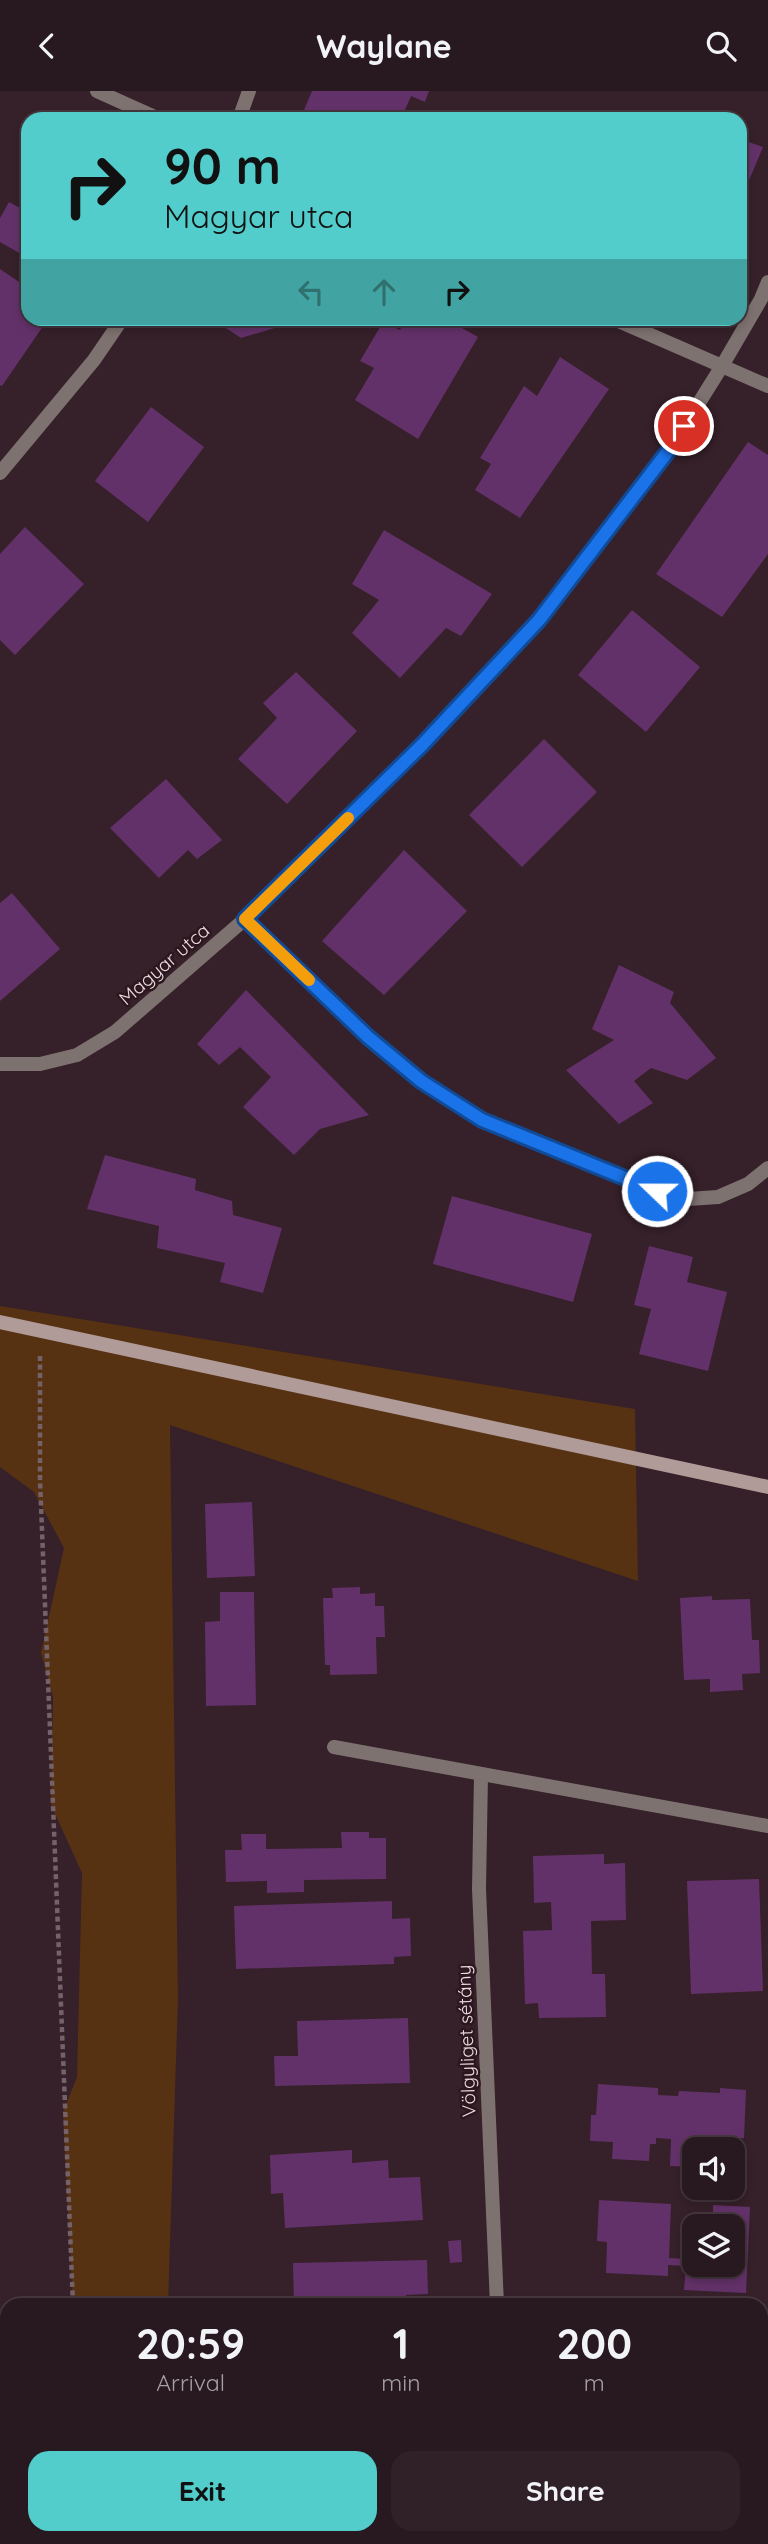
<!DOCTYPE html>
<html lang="en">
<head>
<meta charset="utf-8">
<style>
	body { margin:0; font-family:Quicksand,sans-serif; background:#302128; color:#f1f3f6; height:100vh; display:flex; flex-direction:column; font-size:26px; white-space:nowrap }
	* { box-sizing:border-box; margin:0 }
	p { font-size:23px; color:#a5a0a4 }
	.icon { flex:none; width:38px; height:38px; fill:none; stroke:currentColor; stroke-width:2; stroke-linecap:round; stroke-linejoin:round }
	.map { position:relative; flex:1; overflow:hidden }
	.details { position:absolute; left:0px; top:2207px; width:768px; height:247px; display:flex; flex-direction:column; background:#28181f; border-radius:21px 21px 0 0; box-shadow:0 4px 10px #0003,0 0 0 2px #44373d }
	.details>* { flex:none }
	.guide { position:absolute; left:21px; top:21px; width:726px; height:214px; border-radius:21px; box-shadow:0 4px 10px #0003,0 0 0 2px #44373d; background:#52cdcc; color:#111; overflow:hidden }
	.tools { position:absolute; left:682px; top:2046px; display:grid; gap:14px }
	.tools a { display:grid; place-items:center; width:63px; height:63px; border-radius:14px; background:#28181f; box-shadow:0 4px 10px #0003,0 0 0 2px #44373d; font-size:35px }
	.pin { position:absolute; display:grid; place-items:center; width:60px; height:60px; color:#fff; margin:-30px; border:4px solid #fff; border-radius:50%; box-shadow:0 2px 7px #0007 }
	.me { position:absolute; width:77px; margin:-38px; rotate:292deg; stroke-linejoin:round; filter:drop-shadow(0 0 5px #0008) }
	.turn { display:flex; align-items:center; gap:24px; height:147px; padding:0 28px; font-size:32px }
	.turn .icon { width:91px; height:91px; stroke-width:2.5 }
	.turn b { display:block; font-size:49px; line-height:60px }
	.lanes { display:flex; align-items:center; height:66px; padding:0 28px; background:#0003; justify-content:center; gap:35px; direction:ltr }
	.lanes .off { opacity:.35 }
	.eta { display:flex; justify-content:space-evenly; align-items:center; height:119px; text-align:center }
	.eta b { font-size:42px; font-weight:800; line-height:49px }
	.action { display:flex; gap:14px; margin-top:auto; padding:14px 28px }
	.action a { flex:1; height:80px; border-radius:21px; background:#52cdcc; color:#111; font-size:28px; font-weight:800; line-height:80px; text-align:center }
	.action a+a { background:#302128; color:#f1f3f6 }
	header { display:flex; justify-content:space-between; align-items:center; height:91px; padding:0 28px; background:#28181f; font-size:32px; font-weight:800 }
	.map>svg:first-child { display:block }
</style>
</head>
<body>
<header><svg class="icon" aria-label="back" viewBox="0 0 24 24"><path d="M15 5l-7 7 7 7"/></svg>Waylane<svg class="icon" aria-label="search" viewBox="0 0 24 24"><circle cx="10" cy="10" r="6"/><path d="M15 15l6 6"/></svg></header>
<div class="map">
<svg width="768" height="2453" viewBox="0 0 768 2453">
	<rect width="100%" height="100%" fill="#362029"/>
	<path fill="#563213" d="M0,1215L635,1318L638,1490L170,1334L178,1907L168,2214H73L63,2021L77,1986L82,1782L51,1714L53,1606L41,1562L64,1457L34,1401L0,1376Z
		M84,2447H162L164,2453H85Z"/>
	<path fill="#633169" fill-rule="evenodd" d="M312,0H429L425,11L411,5L401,28H325L304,19Z
		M740,48L763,56L740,111Z
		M28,108V167L0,151V127L9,111L22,118Z
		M0,178L28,197V228H48L2,295L0,294Z
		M212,228H305L241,247Z
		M407,228H446L478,246L418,348L355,309L374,277L360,270L383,231L400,239Z
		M560,266L609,298L520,427L475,399L491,373L480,367L524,295L537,305Z
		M151,316L204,356L148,431L95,390Z
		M748,351L768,364V463L722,526L656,483Z
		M25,436L84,493L15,564L0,549V463Z
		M384,439L492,503L461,545L446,537L400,587L352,542L379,509L352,493Z
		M632,519L700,576L646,641L578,584Z
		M296,581L357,640L287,713L238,668L277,627L263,612Z
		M544,648L597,701L522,776L469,724Z
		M166,688L222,749L197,768L188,759L159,787L110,737Z
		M404,759L467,820L384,904L322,850Z
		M12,802L60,858L0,910V812Z
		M619,874L674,901L670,912L716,967L687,989L651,977L634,990L653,1012L619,1033L566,979L614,949L592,938Z
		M246,899L369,1024L320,1038L294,1064L243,1016L271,986L240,956L219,974L197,953Z
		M105,1064L196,1088L195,1099L232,1110L233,1124L282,1137L263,1202L220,1191L225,1172L157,1157L159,1135L87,1118Z
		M452,1105L592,1143L573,1211L433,1173Z
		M649,1155L693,1166L687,1191L727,1201L708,1280L639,1263L651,1218L634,1214Z
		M252,1411L255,1485L207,1487L205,1413Z
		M360,1496V1503L375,1502V1515H384L385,1546H376L377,1583L330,1584V1574H325L323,1507H333L332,1497Z
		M220,1501H254L256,1614L206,1615L205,1531L220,1530Z
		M712,1505V1509L750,1508L752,1549H759L760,1582L742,1583L743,1599L710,1601V1588L684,1589L680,1507Z
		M341,1741H369V1747H386V1788L304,1789V1801L267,1802V1790L226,1791L225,1759H242L241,1743H266V1758L342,1757Z
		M604,1763V1773L625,1772L626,1829L591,1830L592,1883H605L606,1926L539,1927L538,1912L525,1913L523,1840L552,1839L551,1811L534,1812L533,1765Z
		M759,1788L763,1900L691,1903L687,1790Z
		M392,1810V1828L410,1827L411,1865L394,1866V1873L236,1878L234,1815Z
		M408,1927L410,1992L275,1995L274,1965H298L297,1930Z
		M598,1993L658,1997V2004L678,2005L679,2000L720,2002V1997L746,1999L744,2047H725V2058H695V2076L670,2075L671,2048L656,2047V2053H650L649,2070L612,2068L613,2051L590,2050L591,2024H596Z
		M352,2059V2072L388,2069L389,2087L420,2086L423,2129L285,2137L283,2102L271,2103L270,2064Z
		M599,2109L671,2113L669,2167L686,2168L689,2123L713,2125V2114L750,2116L746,2202L684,2199L686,2175L668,2174V2185L606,2182L607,2151L597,2150ZM695,2135H733V2174H695Z
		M461,2149L462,2171L450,2172L448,2150Z
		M427,2169L428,2203L406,2204V2214H365V2210L346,2211V2214H294L293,2172Z
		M761,2326H768V2365H761Z
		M768,2420V2453H687V2446H761V2421Z"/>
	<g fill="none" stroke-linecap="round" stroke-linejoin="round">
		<path stroke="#756269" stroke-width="4.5" stroke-dasharray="5 3.5" stroke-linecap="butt" d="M40,1265V1389L73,2214
			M82,2446L83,2453
			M0,2451L18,2453"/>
		<path stroke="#7e7270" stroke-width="14" d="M97,0L159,28
			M239,28L249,0
			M614,228L768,295
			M0,382L94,269L122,228
			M245,828L368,946L421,990L482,1029L658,1099L688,1108L718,1106L748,1093L768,1077
			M0,973H40L77,964L115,941L245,828L422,654L539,529L672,355L722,275L761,208L768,191
			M334,1656L768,1735
			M481,1684L479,1798L497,2214
			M506,2446L507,2453"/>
		<path stroke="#b09b98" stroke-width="14" d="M0,1231L768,1396"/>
	</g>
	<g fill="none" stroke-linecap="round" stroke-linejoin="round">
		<g stroke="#114b97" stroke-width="18">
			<path id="route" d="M657,1100L482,1029L421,990L368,946L245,828L422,654L539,529L672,355L684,335"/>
		</g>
		<use href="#route" stroke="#1a73e8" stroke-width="12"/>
		<path stroke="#f59e0b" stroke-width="12" d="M309,889L245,828L348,727"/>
	</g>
	<g text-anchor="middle" stroke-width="5" stroke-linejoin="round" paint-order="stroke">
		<g font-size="19" fill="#ebdce1" stroke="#2c171f">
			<text transform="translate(164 873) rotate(-41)" y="7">Magyar utca</text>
			<text transform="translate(466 1950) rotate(-92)" y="7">Völgyliget sétány</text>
		</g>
	</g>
</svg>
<div class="tools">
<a><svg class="icon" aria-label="sound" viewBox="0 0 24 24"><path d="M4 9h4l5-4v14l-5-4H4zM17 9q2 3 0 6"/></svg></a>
<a><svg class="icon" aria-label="layers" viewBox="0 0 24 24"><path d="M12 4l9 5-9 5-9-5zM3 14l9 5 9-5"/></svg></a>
</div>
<div class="pin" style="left:684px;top:335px;background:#d93025"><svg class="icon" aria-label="arrive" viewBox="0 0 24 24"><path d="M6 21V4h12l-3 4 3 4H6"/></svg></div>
<svg class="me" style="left:657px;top:1100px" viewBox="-20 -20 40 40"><circle r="17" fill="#1a73e8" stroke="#fff" stroke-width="3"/><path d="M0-11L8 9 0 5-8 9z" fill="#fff"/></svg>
<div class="guide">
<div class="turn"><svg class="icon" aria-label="right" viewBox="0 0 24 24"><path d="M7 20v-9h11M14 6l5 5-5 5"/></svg><div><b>90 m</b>Magyar utca</div></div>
<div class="lanes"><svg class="icon off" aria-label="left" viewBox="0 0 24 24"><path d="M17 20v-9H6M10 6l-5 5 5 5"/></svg><svg class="icon off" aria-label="ahead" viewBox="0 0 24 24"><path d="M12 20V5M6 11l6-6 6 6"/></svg><svg class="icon" aria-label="right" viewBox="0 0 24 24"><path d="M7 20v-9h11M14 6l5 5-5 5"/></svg></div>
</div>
<section class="details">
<div class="eta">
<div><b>20:59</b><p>Arrival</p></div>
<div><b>1</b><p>min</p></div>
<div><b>200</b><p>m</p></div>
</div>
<div class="action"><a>Exit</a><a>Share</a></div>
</section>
</div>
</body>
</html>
